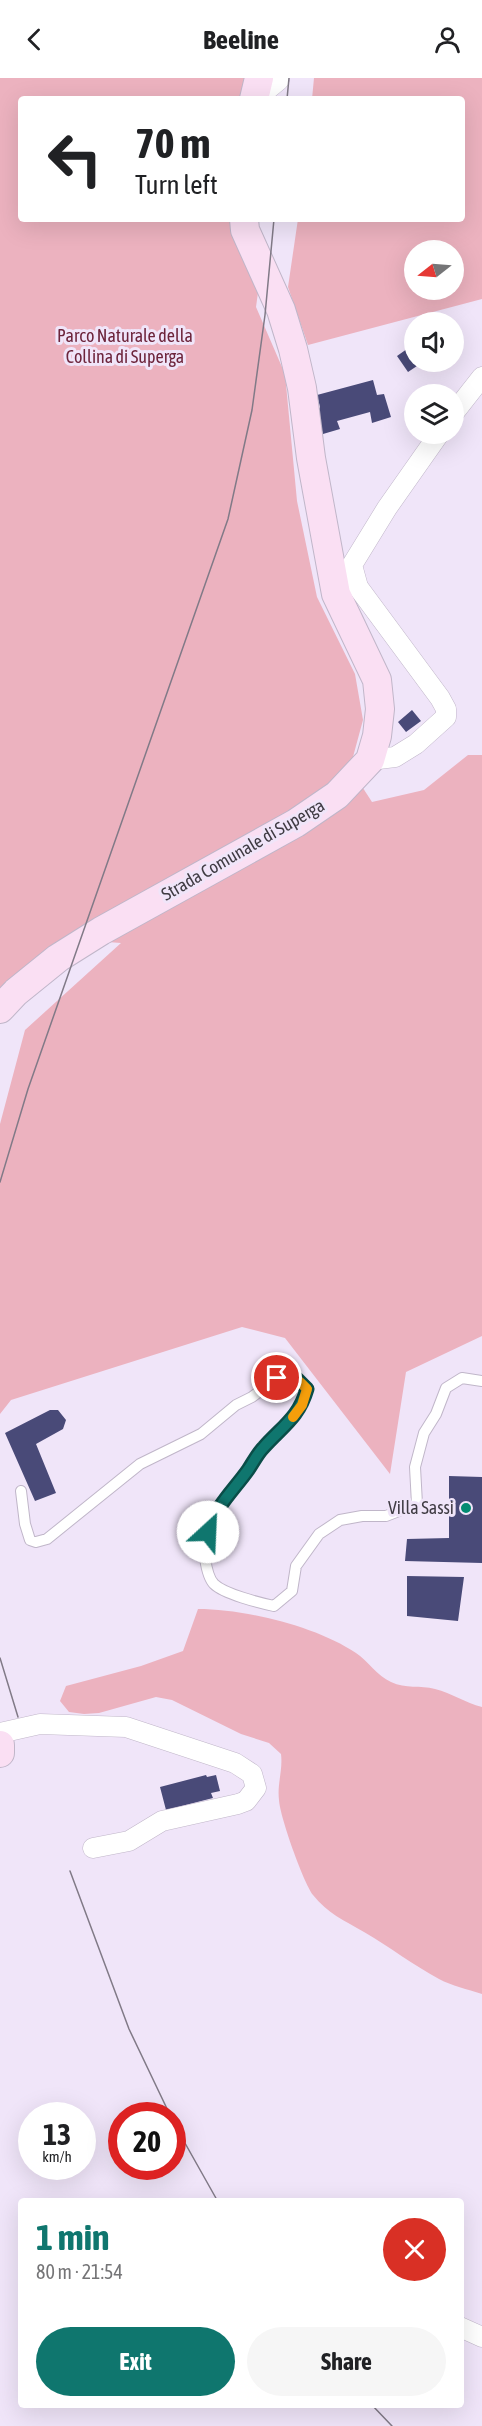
<!DOCTYPE html>
<html lang="en">
<head>
<meta charset="utf-8">
<style>
	body { margin:0; font-family:"Asap Condensed",sans-serif; background:#f6f6f6; color:#202124; height:100vh; display:flex; flex-direction:column; font-size:22px; white-space:nowrap }
	* { box-sizing:border-box; margin:0 }
	p { font-size:20px; color:#757577 }
	.icon { flex:none; width:33px; height:33px; fill:none; stroke:currentColor; stroke-width:2; stroke-linecap:round; stroke-linejoin:round }
	.map { position:relative; flex:1; overflow:hidden }
	.sheet { position:absolute; left:18px; top:2120px; width:446px; height:210px; display:flex; flex-direction:column; background:#fff; border-radius:6px; box-shadow:0 6px 24px #0002 }
	.sheet>* { flex:none }
	.top-card { position:absolute; left:18px; top:18px; width:447px; height:126px; border-radius:6px; box-shadow:0 6px 24px #0002; background:#fff; color:#202124; overflow:hidden }
	.needle { width:39px; rotate:253deg }
	.tools { position:absolute; left:404px; top:162px; display:grid; gap:12px }
	.tools a { display:grid; place-items:center; width:60px; height:60px; border-radius:50%; background:#fff; box-shadow:0 6px 24px #0002; font-size:30px }
	.speed { position:absolute; left:18px; top:2024px; display:flex; gap:12px; font-size:30px; font-weight:700; text-align:center }
	.speed>* { display:grid; place-content:center; width:78px; height:78px; border-radius:50%; background:#fff; box-shadow:0 6px 24px #0002; line-height:1 }
	.speed small { font-size:15px; font-weight:400 }
	.speed .limit { border:9px solid #d22; background:#fff; color:#111 }
	.pin { position:absolute; display:grid; place-items:center; width:51px; height:51px; color:#fff; margin:-26px; border:3px solid #fff; border-radius:50%; box-shadow:0 2px 6px #0007 }
	.me { position:absolute; width:66px; margin:-33px; rotate:25deg; stroke-linejoin:round; filter:drop-shadow(0 0 4px #0008) }
	.turn { display:flex; align-items:center; gap:21px; height:126px; padding:0 18px; font-size:27px }
	.turn .icon { width:78px; height:78px; stroke-width:2.5 }
	.turn b { display:block; font-size:42px; line-height:51px }
	.round { display:grid; place-items:center; flex:none; width:63px; height:63px; border-radius:32px; background:#f6f6f6 }
	.summary { display:flex; align-items:center; justify-content:space-between; height:102px; padding:0 18px }
	h1 { font-size:36px; font-weight:700; line-height:45px; color:#0f766e }
	.button { display:flex; gap:12px; margin-top:auto; padding:12px 18px }
	.button a { flex:1; height:69px; border-radius:36px; background:#0f766e; color:#fff; font-size:24px; font-weight:700; line-height:69px; text-align:center }
	.button a+a { background:#f6f6f6; color:#202124 }
	header { display:flex; justify-content:space-between; align-items:center; height:78px; padding:0 18px; background:#fff; font-size:27px; font-weight:700 }
	.map>svg:first-child { display:block }
</style>
</head>
<body>
<header><svg class="icon" aria-label="back" viewBox="0 0 24 24"><path d="M15 5l-7 7 7 7"/></svg>Beeline<svg class="icon" aria-label="person" viewBox="0 0 24 24"><circle cx="12" cy="8" r="4"/><path d="M4 21q1-7 8-7t8 7"/></svg></header>
<div class="map">
<svg width="482" height="2348" viewBox="0 0 482 2348">
	<rect width="100%" height="100%" fill="#f0e5f9"/>
	<path fill="#ecb2bf" fill-rule="evenodd" d="M0,0H250L246,21H21V141H237L260,200L256,229L285,296L297,423L317,519L355,596L363,642L350,690L372,724L424,712L468,677H482V1258L406,1294L390,1396L285,1260L242,1249L11,1322L0,1336V1046L25,952L121,865L68,861L0,921Z
		M314,0H482V221L308,267L288,209L298,141H462V21H312ZM414,172H453V212H414Z
		M198,1531C245,1531 316,1548 356,1575C368,1583 377,1598 391,1604C406,1611 420,1607 435,1611C452,1615 465,1625 482,1629V1916C467,1911 452,1908 439,1901C413,1887 390,1869 364,1854C345,1843 327,1835 313,1817C303,1803 280,1739 279,1722C277,1706 283,1692 281,1676L269,1665L241,1656L172,1622L156,1619L99,1635L84,1636L69,1634L60,1623L66,1608L141,1588L183,1573Z"/>
	<path fill="#494a78" d="M414,266V284H423L408,294L397,278Z
		M373,302L377,317L384,316L391,339L372,345L370,334L337,343L340,351L323,356L317,336L320,329L317,317Z
		M412,632L421,643L406,654L398,644Z
		M50,1332H58L66,1342L63,1351L36,1366L56,1415L35,1423L5,1355Z
		M449,1398L482,1399V1485L405,1483L407,1461L449,1460Z
		M407,1498L464,1499L458,1543L407,1538Z
		M206,1697L207,1699L216,1697L220,1713L211,1715L213,1720L166,1732L160,1709Z"/>
	<g fill="none" stroke-linecap="round" stroke-linejoin="round">
		<g stroke="#c0b6c9" stroke-width="12">
			<path id="lane" d="M21,1413L25,1446L30,1462L36,1464L47,1461L140,1386L201,1356L236,1327L252,1319L277,1300L295,1299L307,1311C299,1339 283,1348 264,1369C257,1376 252,1387 245,1395C226,1420 202,1446 205,1480C206,1487 208,1500 214,1506C224,1516 260,1525 274,1528L292,1513L296,1488L319,1456L340,1442L362,1438H386L417,1426L415,1389L424,1355L436,1336L446,1310L462,1300L482,1303"/>
		</g>
		<g stroke="#c0b6c9" stroke-width="21">
			<path id="street" d="M256,21L279,2
				M453,336L482,299
				M370,682L395,679L416,666L446,639V631L440,620L358,509L352,487L387,430L439,356
				M0,1655L40,1646L126,1649L235,1685L252,1696L256,1710L246,1723L238,1726L162,1743L129,1763L93,1770
				M460,2249L482,2259"/>
		</g>
		<g stroke="#c0b6c9" stroke-width="30">
			<path id="secondary" d="M254,21L259,0
				M0,931L16,914L58,880L101,853L296,745L337,717L370,682L377,658L380,631L377,602L336,516L311,380L302,310L293,271L281,232L245,152L244,141
				M0,1667V1675"/>
		</g>
		<use href="#lane" stroke="#fff" stroke-width="10"/>
		<use href="#street" stroke="#fff" stroke-width="20"/>
		<use href="#secondary" stroke="#fadff3" stroke-width="28"/>
		<path stroke="#817a87" stroke-width="1.5" d="M287,21L289,0
			M0,1104L28,1011L228,441L252,332L265,237L274,141
			M0,1580L18,1639
			M70,1793L129,1951L170,2037
			M172,2042L217,2122
			M371,2326L392,2348"/>
	</g>
	<g fill="none" stroke-linecap="round" stroke-linejoin="round">
		<g stroke="#0a4d48" stroke-width="15">
			<path id="route" d="M208,1454C215,1429 233,1413 248,1392C253,1385 257,1376 264,1369C283,1348 299,1339 307,1311L295,1299L277,1300"/>
		</g>
		<use href="#route" stroke="#0f766e" stroke-width="10"/>
		<path stroke="#f59e0b" stroke-width="10" d="M293,1339L302,1327L307,1311L300,1304"/>
	</g>
	<circle fill="#028b71" stroke="#f0e5f9" stroke-width="2" cx="466" cy="1430" r="6"/>
	<g text-anchor="middle" stroke-width="6" stroke-linejoin="round" paint-order="stroke">
		<g font-size="18" fill="#6d243b" stroke="#f0e5f9">
			<text x="125" y="264">Parco Naturale della<tspan x="125" dy="21">Collina di Superga</tspan></text>
		</g>
		<g font-size="18" fill="#3f3b43" stroke="#f0e5f9">
			<text transform="translate(243 772) rotate(-30)" y="6">Strada Comunale di Superga</text>
		</g>
		<g font-size="18" fill="#3f3b43" stroke="#f0e5f9" text-anchor="end">
			<text x="454" y="1436">Villa Sassi</text>
		</g>
	</g>
</svg>
<div class="tools">
<a><svg class="needle" viewBox="-14 -14 28 28"><path d="M0-13l5 13h-10z" fill="#e53935"/><path d="M0 13l5-13h-10z" fill="#757577"/></svg></a>
<a><svg class="icon" aria-label="sound" viewBox="0 0 24 24"><path d="M4 9h4l5-4v14l-5-4H4zM17 9q2 3 0 6"/></svg></a>
<a><svg class="icon" aria-label="layers" viewBox="0 0 24 24"><path d="M12 4l9 5-9 5-9-5zM3 14l9 5 9-5"/></svg></a>
</div>
<div class="speed"><div>13<small>km/h</small></div><div class="limit">20</div></div>
<div class="pin" style="left:277px;top:1300px;background:#d93025"><svg class="icon" aria-label="arrive" viewBox="0 0 24 24"><path d="M6 21V4h12l-3 4 3 4H6"/></svg></div>
<svg class="me" style="left:208px;top:1454px" viewBox="-20 -20 40 40"><circle r="19" fill="#fff"/><path d="M0-13L10 11 0 6-10 11z" fill="#0f766e"/></svg>
<div class="top-card">
<div class="turn"><svg class="icon" aria-label="left" viewBox="0 0 24 24"><path d="M17 20v-9H6M10 6l-5 5 5 5"/></svg><div><b>70 m</b>Turn left</div></div>
</div>
<section class="sheet">
<div class="summary"><div><h1>1 min</h1><p>80 m · 21:54</p></div><a class="round" style="background:#d93025;color:#fff"><svg class="icon" aria-label="close" viewBox="0 0 24 24"><path d="M6 6l12 12M18 6L6 18"/></svg></a></div>
<div class="button"><a>Exit</a><a>Share</a></div>
</section>
</div>
</body>
</html>
